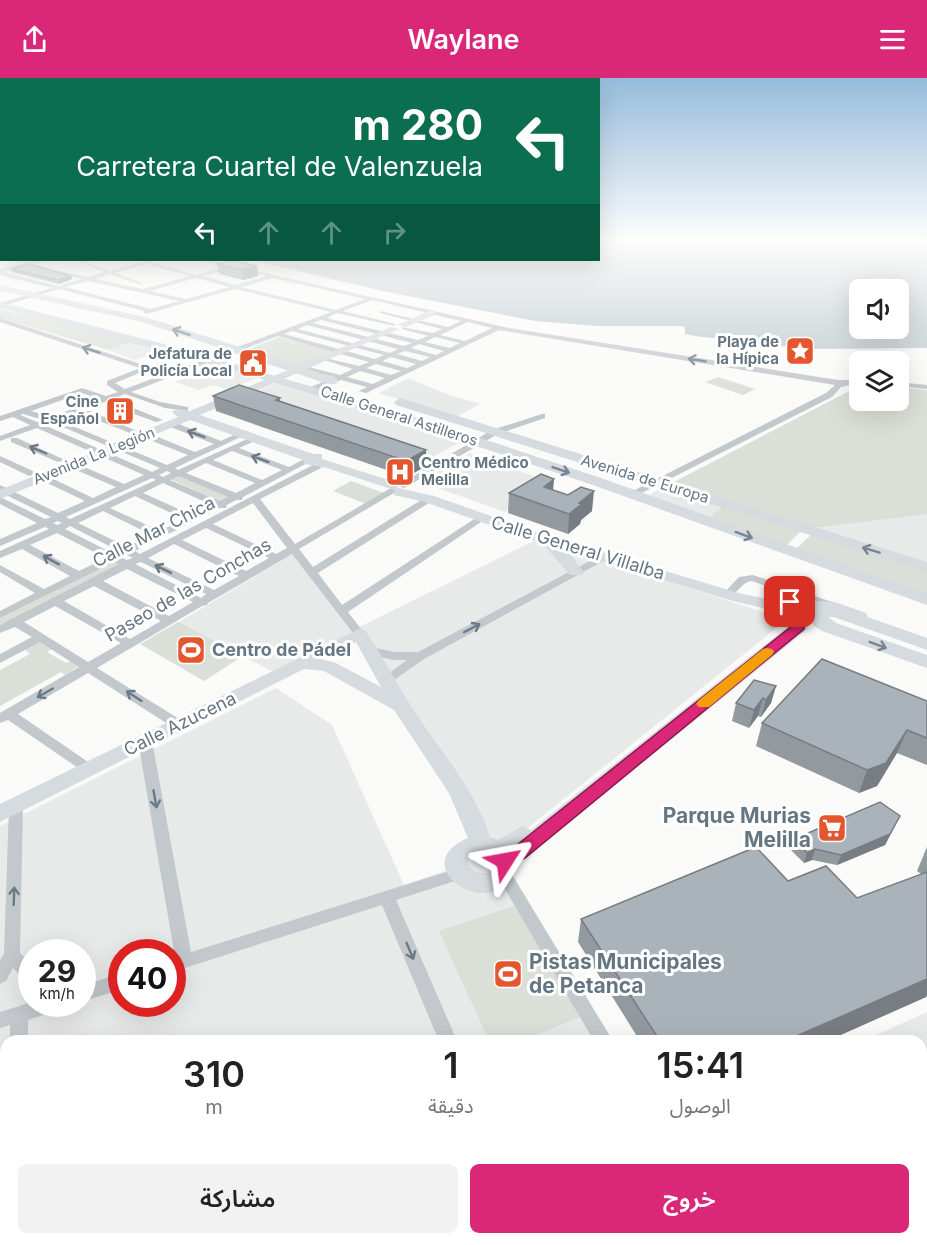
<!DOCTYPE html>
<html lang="ar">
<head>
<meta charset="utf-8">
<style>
	body { margin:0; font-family:Inter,"Noto Sans Arabic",sans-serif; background:#f2f2f2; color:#222; direction:rtl; height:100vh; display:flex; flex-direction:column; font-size:22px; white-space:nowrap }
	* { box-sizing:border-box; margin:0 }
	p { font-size:20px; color:#767676 }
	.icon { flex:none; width:33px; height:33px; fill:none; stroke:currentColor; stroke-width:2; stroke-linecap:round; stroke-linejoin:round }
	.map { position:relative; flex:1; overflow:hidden; direction:ltr }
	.drawer { position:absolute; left:0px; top:957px; width:927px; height:210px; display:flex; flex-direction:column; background:#fff; border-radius:18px 18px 0 0; box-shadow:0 6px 24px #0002; direction:rtl }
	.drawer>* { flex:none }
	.hud { position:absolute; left:0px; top:0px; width:600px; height:183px; box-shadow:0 6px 24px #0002; direction:rtl; background:#0b6e4f; color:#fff; overflow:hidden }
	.buttons { position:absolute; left:849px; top:201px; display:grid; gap:12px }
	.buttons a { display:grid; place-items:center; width:60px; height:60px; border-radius:9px; background:#fff; box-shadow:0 6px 24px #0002; font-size:30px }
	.speed { position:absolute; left:18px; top:861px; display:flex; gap:12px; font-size:30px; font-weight:700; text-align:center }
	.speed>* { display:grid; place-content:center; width:78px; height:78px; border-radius:50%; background:#fff; box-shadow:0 6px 24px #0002; line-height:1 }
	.speed small { font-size:15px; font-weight:400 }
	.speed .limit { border:9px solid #d22; background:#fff; color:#111 }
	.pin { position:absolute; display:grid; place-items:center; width:51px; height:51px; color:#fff; margin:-26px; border-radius:12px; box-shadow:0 3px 9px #0006 }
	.me { position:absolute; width:66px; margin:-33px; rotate:56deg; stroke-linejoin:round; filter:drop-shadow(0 0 4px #0008) }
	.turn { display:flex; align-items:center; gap:21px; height:126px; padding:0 18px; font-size:27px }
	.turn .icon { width:78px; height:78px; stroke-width:2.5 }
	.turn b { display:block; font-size:42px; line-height:51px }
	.lanes { display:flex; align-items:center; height:57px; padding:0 18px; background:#0003; justify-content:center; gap:30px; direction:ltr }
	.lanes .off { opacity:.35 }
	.eta { display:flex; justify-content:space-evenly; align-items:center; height:102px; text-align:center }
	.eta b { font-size:36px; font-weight:600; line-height:42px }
	.primary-button { display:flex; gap:12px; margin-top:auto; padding:12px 18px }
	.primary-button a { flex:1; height:69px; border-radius:9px; background:#db2777; color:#fff; font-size:24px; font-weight:600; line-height:69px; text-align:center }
	.primary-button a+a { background:#f2f2f2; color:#222 }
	header { display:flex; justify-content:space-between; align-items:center; height:78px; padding:0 18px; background:#db2777; color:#fff; font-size:27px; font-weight:600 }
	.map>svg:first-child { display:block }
</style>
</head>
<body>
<header><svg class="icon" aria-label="menu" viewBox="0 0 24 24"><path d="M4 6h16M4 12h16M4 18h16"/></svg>Waylane<svg class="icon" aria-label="share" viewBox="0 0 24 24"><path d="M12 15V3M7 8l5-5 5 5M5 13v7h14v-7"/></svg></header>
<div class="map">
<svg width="927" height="1167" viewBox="0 0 927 1167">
	<rect width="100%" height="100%" fill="#fafaf8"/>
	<path fill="#e8e9e9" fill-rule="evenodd" d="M134,263L163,272L135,282L108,272Z
		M217,288L259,299L228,312L213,307L199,312L174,304Z
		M408,300L449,317L480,326L456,339L379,315Z
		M278,304L378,336L461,364L423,384L239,321Z
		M470,375L549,404L505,434L421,404Z
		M663,408L724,427L707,441L649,417Z
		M916,436H927V487L814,450Z
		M538,461L785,541V543L513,762L499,796L594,963H6V1161H921V963H863L927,934V1167H0V748L276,610L332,647L404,807L456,789L468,762L469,753L461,734L359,549ZM32,874H82V926H32ZM122,874H172V926H122Z
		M292,476L352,555L277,596L179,544Z"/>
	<path fill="#dadfd7" d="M0,231L134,263L108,272L0,240Z
		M279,259L335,273L296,290L247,272Z
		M718,299L755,311L743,317L705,304Z
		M859,308L860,322H898L899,309L927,312V436L814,450L672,405Z
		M178,397L230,419L222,424L170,401Z
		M351,403L384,415L366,426L333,413Z
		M724,427L801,453L784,470L707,441Z
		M812,456L927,493V520L794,473Z
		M113,484L121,486L0,549V540Z
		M178,544H179L243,578L204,603L140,566Z
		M39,563L52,571L47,574L66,585L72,582L80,587L65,597L61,594L0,628V592L30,576L24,571Z
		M517,827L581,939L520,963H489L439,853Z"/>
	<path fill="#bbc7cb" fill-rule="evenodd" d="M599,160H927V270L808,271L695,258L685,256V249L681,248H596L535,243L382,213L252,182H598ZM860,212H898V250H860Z"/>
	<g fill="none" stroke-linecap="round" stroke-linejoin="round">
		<path fill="#c3c8cc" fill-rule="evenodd" d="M0,170L2,171V174H0Z
			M20,182L31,184L46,182L36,186L49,191L88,199L104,194L75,182H81L110,193L148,182H154L151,184L196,197L225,189L200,182H208L509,250L838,302H849L854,306L841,309L832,319L632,420L627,417L629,415L826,315L835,307L499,252L366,315L359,313L367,309L341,302L314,313H311V309L334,299L301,291V287L340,297L353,291L321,281V279L359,288L369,284L278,258L131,314L160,324L188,329V333L165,330L125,316L58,342L167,387L188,377L142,359V355H148L195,374L214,366L168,348V344H174L221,363L240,354L247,356L175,390L178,392L254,358L258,360L257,362L239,370L289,389L306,380L313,382L243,419L242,422H236L227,427L226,430H220L135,473L140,476L313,387V384L317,381L321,384V390L260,421L295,466L391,410H397L399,412L299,471L313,489L426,419H432V423L318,495L342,527L479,438L482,437L487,440L348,534L365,556L363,558H355L292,476L208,525L207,527L202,528L97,590L184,644L186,647L184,650H174L88,595L18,636L94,688L96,691L94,694H84L8,642L0,645V635L79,589L40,564L0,585V576L32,559L15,549L0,555V547L119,486L114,484L0,540V533L35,515L0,494V487L44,511L70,498L22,471L0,480V473L49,451L45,449L0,468V461L37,445L0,426V419L45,441L51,439L0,414V407L58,435L85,423L39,401V397H45L93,420L116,409L69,389V385H75L124,406L144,397L37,350L0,363V358L30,347L13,339L0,343V338L82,310L106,318L118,314L107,307V303L140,290L0,244V240L147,288L159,285V287L115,305L125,311L331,234L235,211L146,236L143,234L144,233L59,211L0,229V225L52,210L0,197V191L25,185ZM146,186L190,198L143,211L95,201L110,196L142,207V205L115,195ZM30,187L45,193L81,201L59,208L3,194ZM232,190L267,198L235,207L203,198ZM196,200L229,209L186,221L150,213ZM273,200L365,221L336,232L242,209ZM88,203L179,223L151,231L65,209ZM372,222L461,243L448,249L380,233V235L442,251L433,255L402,249V251L428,258L418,262L327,240L337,235L395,248V246L343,233ZM321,242L412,265L404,268L313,245ZM468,244L492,250L465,263L440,257ZM307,247L398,271L390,275L298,251ZM292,253L384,277L375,281L284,256ZM435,259L460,265L450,270L425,264ZM419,266L444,273L436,277L411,270ZM405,273L430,279L422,283L397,276ZM391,279L416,286L407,290L382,283ZM376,286L401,293L391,297L366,290ZM360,293L385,300L373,306L347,299ZM82,315L99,321L51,339L31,333ZM23,336L43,342L37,344L20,337ZM51,344L160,390L152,394L44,347ZM232,373L282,392L262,402L213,382ZM206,385L255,405L236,415L186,395ZM167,393L171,395L163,399L159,397ZM179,398L228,419L220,423L170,402ZM152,400L156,402L70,441L66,439ZM163,405L212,427L192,437L143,415ZM135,418L184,441L160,453L110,430ZM253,425L287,470L276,476L213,446ZM103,433L152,457L127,469L78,445ZM58,443L62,445L57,447L53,445ZM70,448L119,473L114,476L65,451ZM206,450L269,480L246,493L182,462ZM57,455L106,480L79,493L30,467ZM174,466L239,498L214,512L148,480ZM127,477L133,480L127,482L122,480ZM141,484L206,516L201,520L135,486ZM127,491L193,524L169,538L103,503ZM94,508L161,543L130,561L64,523ZM55,528L121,565L88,584L24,544Z
			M898,304L927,307V311L898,308Z
			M110,323H116L163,342L156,344L110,327Z
			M84,333H90L137,353L130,355L84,337Z
			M542,336H545V340L498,356L406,409L403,410L398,407L492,352Z
			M11,360H17L65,382L58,384L11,364Z
			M0,378L33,393L34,395L30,398L27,397L0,384Z
			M603,476L608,479L607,481L424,581L391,604H383L381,601L407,582H394L367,576L365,573L371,569L394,574H418Z
			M753,497L838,526L840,528L834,531L830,530L752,503C741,504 738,516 728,519L723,516L739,499Z
			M145,658L150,660L152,663L191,874L459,790L464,792L467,796L464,800L396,822L457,963H439L382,827L172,894V879H175L138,663L140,660Z
			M16,722L21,723L23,727L20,875L32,886V906L26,904L13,890L6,903L0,906V882L4,876L9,727L11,723Z
			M503,788L508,790L613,963H594L495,794L498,790Z
			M122,895V911L82,924V908Z
			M32,924L61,926L58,932L28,942V963H10V947L0,950V934Z
			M927,1057V1078L921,1080V1059Z
			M19,1161H41V1167H19Z
			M525,1161H566L569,1167H522Z
			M718,1161H748L745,1167H715Z"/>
		<path fill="#d6dbdf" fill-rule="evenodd" d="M431,232L434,233V237L406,249L398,247Z
			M391,249L399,251L200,337L313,376H322V381L398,405V410L434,418L545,457L742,516L773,522L775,526L773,530L767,531L733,523L567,473L584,494L582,497H570L543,466L425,424L394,417V412L327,390L304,386L303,382L190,342L0,421V412L178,339L172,334L174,332L190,333Z
			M791,522L835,524L866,535L868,539L860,544L832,534L801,532L807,539L808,549L805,553L516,787C515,794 512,798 507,804C479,838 408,785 468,760L449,715L394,632L324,593L304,591L0,744V726L359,551L365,552C382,577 395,603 411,628C438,671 475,710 490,759L498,762L523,748L531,752L790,547L791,541L780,531L785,523ZM356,564L381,609L334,584L322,582ZM477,775L484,776L492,782L493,788L487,795H477L468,788L469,779Z"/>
		<path fill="#d6dbdf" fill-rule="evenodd" d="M0,207L149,240L336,300L338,303L336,306H328L142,244L0,213Z
			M0,224L187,272L429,343L601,400L927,516V527L590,406L420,349L239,294L0,230Z
			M400,320L927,484V494L396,327L394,324Z
			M823,529L842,530L927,560V572L834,539H828L836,545L927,577V590L822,553L814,548L809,538L817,530Z"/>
	</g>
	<path fill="#929a9f" d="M217,186L257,188L258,198L243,202L219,196Z
		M11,191L71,198L72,201L59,206L12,194Z
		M213,318L280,320V324L426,388L407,399L216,333Z
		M554,401L553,412L592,433L581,442L580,446L568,456L508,435L509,415Z
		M776,608L771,625L761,639L758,638L749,650L732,643L736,625Z
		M927,623V687L897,675L877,708L859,715L756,668L762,645Z
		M895,748L885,767L837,787L812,782L804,785L790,771L794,761Z
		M927,769V917L926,919L827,963H640L578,864L581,841L788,803L857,820L921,796L917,793Z"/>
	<path fill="#777d82" d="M257,188L258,198L243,202L242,192Z
		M71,198L72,201L59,206L58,202Z
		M426,372V388L407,399L406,383Z
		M554,401L552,420L544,409Z
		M594,413L592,433L581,442L580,446L568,456L569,436L579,425Z
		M776,608L771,625L761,639L766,622Z
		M763,620L758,638L749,650L754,632Z
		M907,652L897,675L877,708L859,715L867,692Z
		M900,738L885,767L837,787L841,777Z
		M815,771L812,782L804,785L807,775Z
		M927,884V917L926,919L827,963H785Z"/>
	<path fill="#aab3b9" stroke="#777d82" stroke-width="1.5" d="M231,182L257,188L242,192L217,186Z
		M29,186L71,198L58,202L11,191Z
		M239,307L280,320L276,322L426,372L406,383L213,318Z
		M541,396L554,401L544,409L568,417L581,409L594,413L579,425L582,426L569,436L509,415Z
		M822,581L927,623V660L907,652L886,685L867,692L762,645Z
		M754,602L776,608L766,622L763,620L754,632L736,625Z
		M880,724L900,738L890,756L841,777L815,771L807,775L794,761Z
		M756,769L788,803L826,788L857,820L927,794V901L785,963H660L581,841Z"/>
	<defs><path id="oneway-shaft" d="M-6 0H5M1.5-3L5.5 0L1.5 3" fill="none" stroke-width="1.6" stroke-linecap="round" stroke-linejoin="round" transform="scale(1.5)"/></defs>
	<g stroke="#768591">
		<use href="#oneway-shaft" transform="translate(181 254) rotate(-162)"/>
		<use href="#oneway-shaft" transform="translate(561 392) rotate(19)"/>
		<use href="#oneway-shaft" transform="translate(744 457) rotate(20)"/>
		<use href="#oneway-shaft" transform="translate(871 472) rotate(-163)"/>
		<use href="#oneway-shaft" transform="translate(878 567) rotate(20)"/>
	</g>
	<g stroke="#6a7a87">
		<use href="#oneway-shaft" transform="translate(91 272) rotate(-163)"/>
		<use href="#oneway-shaft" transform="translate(697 282) rotate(-171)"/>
		<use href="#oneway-shaft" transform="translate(196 356) rotate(-159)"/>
		<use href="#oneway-shaft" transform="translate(38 372) rotate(-157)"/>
		<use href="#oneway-shaft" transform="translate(260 381) rotate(-160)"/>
		<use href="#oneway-shaft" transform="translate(51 482) rotate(-151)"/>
		<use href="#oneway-shaft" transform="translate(163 491) rotate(-154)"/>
		<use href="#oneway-shaft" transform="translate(472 550) rotate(-28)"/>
		<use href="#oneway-shaft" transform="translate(45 615) rotate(150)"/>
		<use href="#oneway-shaft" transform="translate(134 618) rotate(-147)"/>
		<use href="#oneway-shaft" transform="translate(155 721) rotate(80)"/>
		<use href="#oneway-shaft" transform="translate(14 818) rotate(-88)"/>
		<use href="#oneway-shaft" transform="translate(410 873) rotate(67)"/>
	</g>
	<linearGradient id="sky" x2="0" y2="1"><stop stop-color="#96bcdc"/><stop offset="0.5" stop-color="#fdfdfc"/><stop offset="1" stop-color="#fdfdfc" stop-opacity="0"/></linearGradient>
	<rect width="927" height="323" fill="url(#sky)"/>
	<path fill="#db2777" stroke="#8e194d" stroke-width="1.5" d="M790,520L795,521L796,530L806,540L804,551L525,780L505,790L499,788L496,783L499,778L513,770L793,547V541L782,531L786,521Z"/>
	<path fill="#f59e0b" d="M767,570L772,571L774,574L772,577L709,629H699L696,626L699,622L763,571Z"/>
	<defs>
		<g id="sight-square" transform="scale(1.5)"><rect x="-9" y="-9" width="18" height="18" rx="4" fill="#e4572e" stroke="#fff"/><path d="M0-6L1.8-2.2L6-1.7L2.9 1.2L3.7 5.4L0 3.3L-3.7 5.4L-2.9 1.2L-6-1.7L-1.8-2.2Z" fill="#fff"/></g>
		<g id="civic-square" transform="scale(1.5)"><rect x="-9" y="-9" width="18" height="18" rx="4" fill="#e4572e" stroke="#fff"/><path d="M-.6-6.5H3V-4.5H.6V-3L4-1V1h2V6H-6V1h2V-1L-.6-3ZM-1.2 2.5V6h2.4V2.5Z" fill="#fff"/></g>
		<g id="building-square" transform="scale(1.5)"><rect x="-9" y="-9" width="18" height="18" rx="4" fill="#e4572e" stroke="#fff"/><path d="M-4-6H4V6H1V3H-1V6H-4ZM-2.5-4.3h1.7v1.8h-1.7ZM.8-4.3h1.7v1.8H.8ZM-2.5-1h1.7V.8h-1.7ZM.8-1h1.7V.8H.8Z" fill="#fff"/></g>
		<g id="hospital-square" transform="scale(1.5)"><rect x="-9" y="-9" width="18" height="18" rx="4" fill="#e4572e" stroke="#fff"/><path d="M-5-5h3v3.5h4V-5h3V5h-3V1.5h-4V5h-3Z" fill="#fff"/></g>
		<g id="stadium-square" transform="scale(1.5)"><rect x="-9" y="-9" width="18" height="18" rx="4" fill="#e4572e" stroke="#fff"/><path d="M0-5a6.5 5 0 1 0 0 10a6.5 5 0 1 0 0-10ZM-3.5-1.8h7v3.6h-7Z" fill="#fff"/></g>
		<g id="supermarket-square" transform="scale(1.5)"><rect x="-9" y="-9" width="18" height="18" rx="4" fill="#e4572e" stroke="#fff"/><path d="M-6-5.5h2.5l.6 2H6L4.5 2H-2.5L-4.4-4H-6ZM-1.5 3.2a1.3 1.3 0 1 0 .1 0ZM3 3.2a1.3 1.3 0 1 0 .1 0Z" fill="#fff"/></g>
	</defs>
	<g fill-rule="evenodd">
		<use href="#sight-square" x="800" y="273"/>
		<use href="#civic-square" x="253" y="285"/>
		<use href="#building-square" x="120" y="333"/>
		<use href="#hospital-square" x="400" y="394"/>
		<use href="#stadium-square" x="191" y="572"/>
		<use href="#supermarket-square" x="832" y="750"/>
		<use href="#stadium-square" x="508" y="896"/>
	</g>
	<g text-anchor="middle" stroke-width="6" stroke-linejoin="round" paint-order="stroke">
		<g font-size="15" font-weight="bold" fill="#657683" stroke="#fff" text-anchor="end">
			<text x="779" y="269">Playa de<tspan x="779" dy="17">la Hípica</tspan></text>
			<text x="232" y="281">Jefatura de<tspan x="232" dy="17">Policía Local</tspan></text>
			<text x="99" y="329">Cine<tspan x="99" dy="17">Español</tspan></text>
			<text x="421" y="390" text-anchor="start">Centro Médico<tspan x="421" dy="17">Melilla</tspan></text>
		</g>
		<g font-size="15" fill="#657683" stroke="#fff">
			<text transform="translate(399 338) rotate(18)" y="5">Calle General Astilleros</text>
			<text transform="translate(94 378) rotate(-22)" y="5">Avenida La Legión</text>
			<text transform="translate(645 401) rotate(17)" y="5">Avenida de Europa</text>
		</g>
		<g font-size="18" fill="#657683" stroke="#fff">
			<text transform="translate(154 454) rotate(-27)" y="6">Calle Mar Chica</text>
			<text transform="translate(578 470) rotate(17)" y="6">Calle General Villalba</text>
			<text transform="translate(188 512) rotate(-30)" y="6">Paseo de las Conchas</text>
			<text transform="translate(180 646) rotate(-26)" y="6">Calle Azucena</text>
		</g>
		<g font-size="18" font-weight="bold" fill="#657683" stroke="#fff" text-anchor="start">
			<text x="212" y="578">Centro de Pádel</text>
		</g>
		<g font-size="21" font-weight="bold" fill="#657683" stroke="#fff" text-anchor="end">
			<text x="811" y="745">Parque Murias<tspan x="811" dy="24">Melilla</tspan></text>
			<text x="529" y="891" text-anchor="start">Pistas Municipales<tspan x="529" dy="24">de Petanca</tspan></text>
		</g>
	</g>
</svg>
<div class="buttons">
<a><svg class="icon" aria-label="sound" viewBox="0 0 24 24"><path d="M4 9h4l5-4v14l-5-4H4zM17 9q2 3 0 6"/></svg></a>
<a><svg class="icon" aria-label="layers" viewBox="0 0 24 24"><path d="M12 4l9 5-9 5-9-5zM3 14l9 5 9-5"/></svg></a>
</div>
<div class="speed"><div>29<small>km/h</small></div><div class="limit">40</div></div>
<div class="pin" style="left:790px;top:524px;background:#d93025"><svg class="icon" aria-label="arrive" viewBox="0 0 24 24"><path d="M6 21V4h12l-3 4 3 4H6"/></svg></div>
<svg class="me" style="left:505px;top:783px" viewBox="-20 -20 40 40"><path d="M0-17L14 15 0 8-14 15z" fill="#db2777" stroke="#fff" stroke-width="4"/></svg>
<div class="hud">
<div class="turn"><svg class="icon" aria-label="left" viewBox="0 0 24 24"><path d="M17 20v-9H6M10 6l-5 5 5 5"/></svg><div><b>280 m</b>Carretera Cuartel de Valenzuela</div></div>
<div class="lanes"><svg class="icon" aria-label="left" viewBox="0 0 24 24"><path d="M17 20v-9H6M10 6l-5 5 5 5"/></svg><svg class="icon off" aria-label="ahead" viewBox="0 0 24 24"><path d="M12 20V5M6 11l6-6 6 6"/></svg><svg class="icon off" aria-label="ahead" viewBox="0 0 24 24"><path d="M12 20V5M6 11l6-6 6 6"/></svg><svg class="icon off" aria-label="right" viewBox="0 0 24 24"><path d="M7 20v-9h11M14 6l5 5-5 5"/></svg></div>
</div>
<section class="drawer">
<div class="eta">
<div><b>15:41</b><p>الوصول</p></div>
<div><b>1</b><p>دقيقة</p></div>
<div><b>310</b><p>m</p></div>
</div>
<div class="primary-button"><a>خروج</a><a>مشاركة</a></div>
</section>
</div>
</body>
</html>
